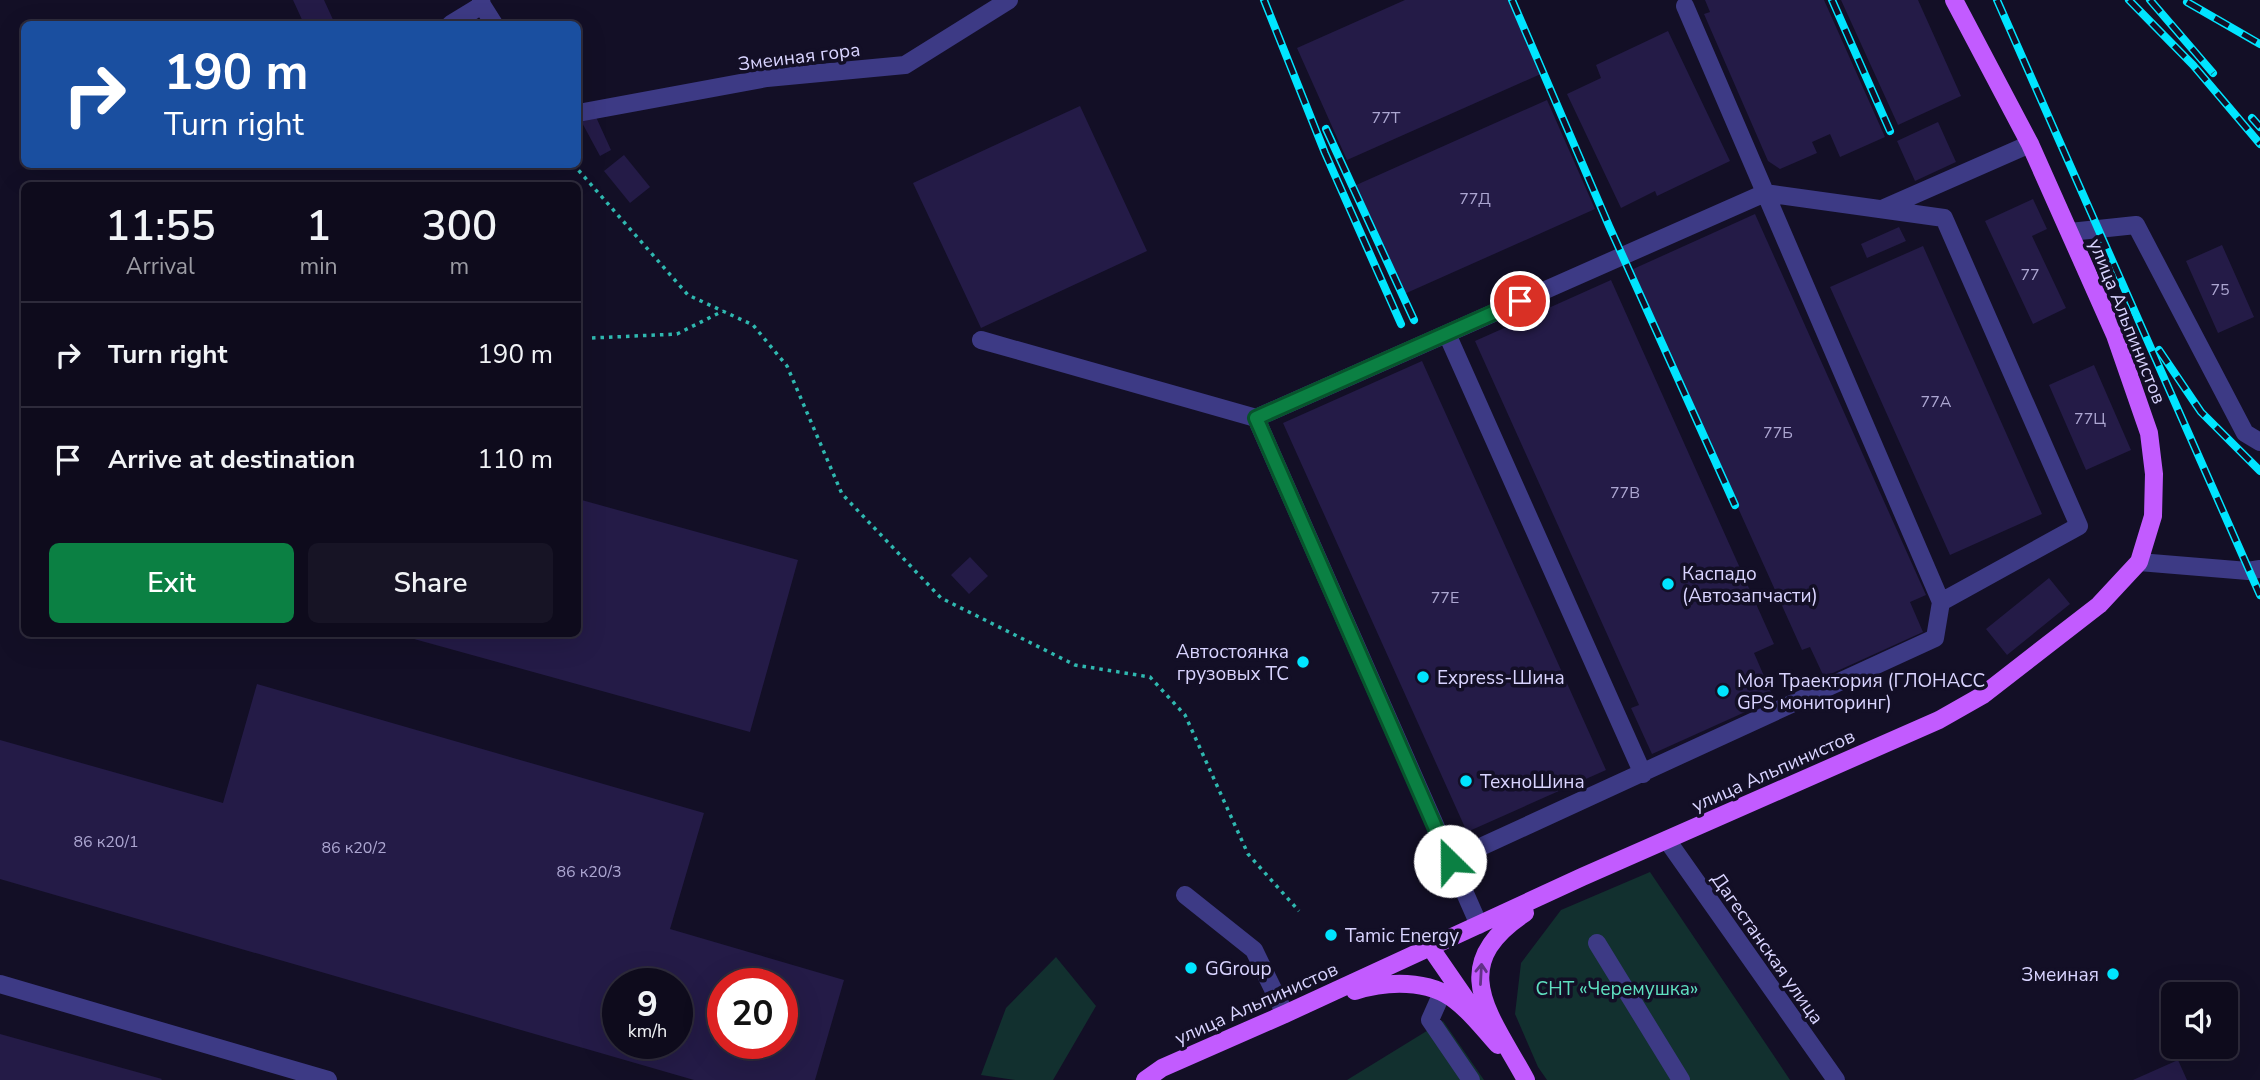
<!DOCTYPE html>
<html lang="en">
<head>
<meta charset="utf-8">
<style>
	body { margin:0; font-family:"Nunito Sans",sans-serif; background:#171425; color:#f1f3f6; height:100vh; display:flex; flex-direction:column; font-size:26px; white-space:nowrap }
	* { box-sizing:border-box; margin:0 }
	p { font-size:23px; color:#9b9ba3 }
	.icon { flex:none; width:38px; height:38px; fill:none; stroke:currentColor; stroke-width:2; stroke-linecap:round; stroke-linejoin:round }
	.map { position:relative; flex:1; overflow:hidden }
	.panel { position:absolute; left:21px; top:182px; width:560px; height:455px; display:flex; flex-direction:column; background:#0e0b1c; border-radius:10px; box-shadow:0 7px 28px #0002,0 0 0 2px #2e2b3b }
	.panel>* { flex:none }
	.top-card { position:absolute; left:21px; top:21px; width:560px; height:147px; border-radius:10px; box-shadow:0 7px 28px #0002,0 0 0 2px #2e2b3b; background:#1a4fa0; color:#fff; overflow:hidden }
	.fabs { position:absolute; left:2161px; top:982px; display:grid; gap:14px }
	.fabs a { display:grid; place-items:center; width:77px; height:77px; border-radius:10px; background:#0e0b1c; box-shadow:0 7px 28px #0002,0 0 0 2px #2e2b3b; font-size:35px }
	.speed { position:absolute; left:602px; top:968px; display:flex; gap:14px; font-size:35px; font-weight:700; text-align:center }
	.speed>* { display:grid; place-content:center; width:91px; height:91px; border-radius:50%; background:#0e0b1c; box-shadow:0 7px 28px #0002,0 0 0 2px #2e2b3b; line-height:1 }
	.speed small { font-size:18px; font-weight:400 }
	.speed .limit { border:10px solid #d22; background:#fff; color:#111 }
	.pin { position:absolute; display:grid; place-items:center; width:60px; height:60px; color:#fff; margin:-30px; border:4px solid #fff; border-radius:50%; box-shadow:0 2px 7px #0007 }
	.me { position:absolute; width:77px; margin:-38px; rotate:337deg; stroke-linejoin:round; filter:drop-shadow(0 0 5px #0008) }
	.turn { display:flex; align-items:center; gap:24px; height:147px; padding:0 28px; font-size:32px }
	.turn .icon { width:91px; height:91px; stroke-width:2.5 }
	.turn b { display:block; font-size:49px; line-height:60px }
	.eta { display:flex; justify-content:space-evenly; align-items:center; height:119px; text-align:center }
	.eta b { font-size:42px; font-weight:600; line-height:49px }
	.action { display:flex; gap:14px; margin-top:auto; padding:14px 28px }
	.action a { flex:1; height:80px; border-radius:10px; background:#0b8043; color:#fff; font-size:28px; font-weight:600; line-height:80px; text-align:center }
	.action a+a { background:#171425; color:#f1f3f6 }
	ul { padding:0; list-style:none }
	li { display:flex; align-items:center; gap:21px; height:105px; padding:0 28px; border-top:2px solid #2e2b3b }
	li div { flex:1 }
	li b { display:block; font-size:26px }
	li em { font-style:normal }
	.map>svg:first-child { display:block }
</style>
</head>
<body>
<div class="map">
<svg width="2260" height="1080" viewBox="0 0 2260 1080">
	<rect width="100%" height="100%" fill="#130f26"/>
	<path fill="#12302f" d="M1650,872L1772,1053L1790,1080H1547L1538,1067L1515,1014L1521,963L1561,910Z
		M1056,957L1096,1006L1053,1080H1015L981,1075L1006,1008Z
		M1443,1021L1484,1080H1347Z"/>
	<path fill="#241b47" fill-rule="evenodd" d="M293,0H324L335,24H304Z
		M1405,0H1511L1543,73L1347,160L1297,48Z
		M1705,0H1824L1885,137L1840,157L1830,134L1812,142L1817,153L1780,169L1768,161L1704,14L1710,12Z
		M1841,0H1918L1961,96L1898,125Z
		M1668,31L1730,161L1657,196L1655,191L1621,208L1567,94L1601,78L1596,65Z
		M1547,100L1595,209L1402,295L1354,186Z
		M1080,106L1147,251L981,328L913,183Z
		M596,117L611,150L600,156L580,119Z
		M1938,122L1956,162L1915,181L1897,141Z
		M624,155L650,187L630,203L604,171Z
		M2033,199L2047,229L2032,236L2066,308L2033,324L1985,221Z
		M1755,214L1926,595L1910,602L1923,632L1824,677L1810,647L1802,650L1631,270Z
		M1899,227L1906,241L1867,258L1861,244Z
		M2222,245L2254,317L2218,333L2186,261Z
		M1923,246L2042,514L1950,555L1830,287Z
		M1611,280L1774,644L1754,653L1774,699L1652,754L1631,708L1639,705L1475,341Z
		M1422,361L1606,770L1467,832L1283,423Z
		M2094,365L2131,450L2086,470L2049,385Z
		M578,499L798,560L750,732L396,634H578Z
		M970,557L988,576L969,594L951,575Z
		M2049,578L2070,604L2007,655L1986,629Z
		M257,684L704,813L670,929L844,980L815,1080H694L0,879V740L223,803ZM618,984H677V1043H618ZM723,984H782V1043H723Z
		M0,1034L162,1079L161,1080H0Z
		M2178,1060L2187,1080H2133Z"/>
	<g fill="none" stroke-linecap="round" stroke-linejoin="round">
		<path stroke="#2fb8b0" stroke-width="3.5" stroke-dasharray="3.5 5" stroke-linecap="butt" d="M573,164L688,295L753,325L787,366L842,494L941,598L1075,665L1150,677L1185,715L1248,854L1299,911
			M592,338L677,334L723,311"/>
		<path stroke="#3d3a85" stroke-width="18" d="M481,0L482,5L494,24
			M1685,6L1941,602
			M451,24L482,5
			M578,113L767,78L905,65L1009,0
			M1882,209L2030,144
			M2070,232L2136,225L2245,433L2260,442
			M1447,334L1643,774
			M981,340L1256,418L1765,193L1944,218L2079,526L1941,602L1935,638L1450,861
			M1256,418L1479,925
			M2139,562L2248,571L2260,569
			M1667,840L1836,1080
			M1185,895L1254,950L1285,1014
			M1597,943L1681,1080
			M0,984L328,1080
			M1442,993L1430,1020L1471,1080"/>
		<path stroke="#c25bff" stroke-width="18" d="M1525,913C1444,966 1491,1015 1526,1080
			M1430,947L1470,1005
			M1355,991C1386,981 1429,979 1456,1001C1472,1013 1485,1031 1498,1045
			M1145,1080L1162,1068L1285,1014L1582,877L1939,720L1983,695L2099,605L2139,562L2153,516L2154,474L2149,433L2115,335L2030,144L1954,0"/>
		<g stroke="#00e5ff" stroke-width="8">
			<path id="rail" d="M1264,0L1325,153L1401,324
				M1512,0L1609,226L1735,505
				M1832,0L1890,131
				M1997,0L2260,595
				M2129,0L2193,65L2260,144
				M2150,0L2213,73
				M2187,2L2260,44
				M2252,118L2260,127
				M1326,129L1414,320
				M2159,350L2201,412L2260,471"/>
		</g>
		<use href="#rail" stroke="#130f26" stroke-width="5" stroke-dasharray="16" stroke-linecap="butt"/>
	</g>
	<defs><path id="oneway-shaft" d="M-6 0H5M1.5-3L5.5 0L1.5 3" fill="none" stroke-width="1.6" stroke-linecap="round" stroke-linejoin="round" transform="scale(1.75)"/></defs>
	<use stroke="#623188" href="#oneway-shaft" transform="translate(1481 974) rotate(-87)"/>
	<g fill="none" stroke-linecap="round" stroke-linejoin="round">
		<g stroke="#07532c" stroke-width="18">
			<path id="route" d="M1450,861L1256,418L1520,301"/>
		</g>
		<use href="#route" stroke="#0b8043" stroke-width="12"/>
	</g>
	<g fill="#00e5ff" stroke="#130f26" stroke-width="2.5">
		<circle cx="1668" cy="584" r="7"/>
		<circle cx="1303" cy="662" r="7"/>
		<circle cx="1423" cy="677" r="7"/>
		<circle cx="1723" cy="691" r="7"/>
		<circle cx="1466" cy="781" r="7"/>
		<circle cx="1331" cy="935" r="7"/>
		<circle cx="1191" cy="968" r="7"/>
		<circle cx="2113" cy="974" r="7"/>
	</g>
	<g text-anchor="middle" stroke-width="7" stroke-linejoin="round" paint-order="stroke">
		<g font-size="16" fill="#aca6d1">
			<text x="1386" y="123">77Т</text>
			<text x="1475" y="204">77Д</text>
			<text x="2030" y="280">77</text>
			<text x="2220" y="295">75</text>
			<text x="1936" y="407">77А</text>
			<text x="2090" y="424">77Ц</text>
			<text x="1778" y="438">77Б</text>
			<text x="1625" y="498">77В</text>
			<text x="1445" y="603">77Е</text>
			<text x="106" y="847">86 к20/1</text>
			<text x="354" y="853">86 к20/2</text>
			<text x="589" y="877">86 к20/3</text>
		</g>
		<g font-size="19" fill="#d9d4ff" stroke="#130f26">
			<text transform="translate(799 56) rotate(-7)" y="7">Змеиная гора</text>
			<text transform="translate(2128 321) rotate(68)" y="7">улица Альпинистов</text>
			<text transform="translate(1773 770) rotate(-24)" y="7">улица Альпинистов</text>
			<text transform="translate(1768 948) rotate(55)" y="7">Дагестанская улица</text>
			<text transform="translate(1256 1003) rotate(-24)" y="7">улица Альпинистов</text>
		</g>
		<g font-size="19" fill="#d9d4ff" stroke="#130f26" text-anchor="start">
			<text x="1682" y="580">Каспадо<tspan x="1682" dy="22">(Автозапчасти)</tspan></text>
			<text x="1289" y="658" text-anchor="end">Автостоянка<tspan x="1289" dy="22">грузовых ТС</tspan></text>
			<text x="1437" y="684">Express-Шина</text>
			<text x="1737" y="687">Моя Траектория (ГЛОНАСС<tspan x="1737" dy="22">GPS мониторинг)</tspan></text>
			<text x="1480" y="788">ТехноШина</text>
			<text x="1345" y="942">Tamic Energy</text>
			<text x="1205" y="975">GGroup</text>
			<text x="2099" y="981" text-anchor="end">Змеиная</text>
		</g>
		<g font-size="19" fill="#5fe0c0" stroke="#130f26">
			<text x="1617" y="995">СНТ «Черемушка»</text>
		</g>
	</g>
</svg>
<div class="fabs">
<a><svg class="icon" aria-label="sound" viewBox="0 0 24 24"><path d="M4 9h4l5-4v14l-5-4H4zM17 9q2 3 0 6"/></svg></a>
</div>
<div class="speed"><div>9<small>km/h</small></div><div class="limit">20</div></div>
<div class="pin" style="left:1520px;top:301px;background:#d93025"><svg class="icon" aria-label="arrive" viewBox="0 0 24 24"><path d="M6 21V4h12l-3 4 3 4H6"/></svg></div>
<svg class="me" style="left:1450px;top:861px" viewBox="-20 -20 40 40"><circle r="19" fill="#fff"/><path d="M0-13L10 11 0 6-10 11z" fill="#0b8043"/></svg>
<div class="top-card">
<div class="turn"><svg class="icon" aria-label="right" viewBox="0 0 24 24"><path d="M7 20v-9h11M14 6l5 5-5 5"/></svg><div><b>190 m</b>Turn right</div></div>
</div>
<section class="panel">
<div class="eta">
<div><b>11:55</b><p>Arrival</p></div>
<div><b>1</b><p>min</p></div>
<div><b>300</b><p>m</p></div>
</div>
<ul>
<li><svg class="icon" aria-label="right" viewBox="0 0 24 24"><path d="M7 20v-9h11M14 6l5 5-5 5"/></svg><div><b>Turn right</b></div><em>190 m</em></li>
<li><svg class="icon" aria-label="arrive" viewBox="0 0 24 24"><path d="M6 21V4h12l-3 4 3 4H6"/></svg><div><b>Arrive at destination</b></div><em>110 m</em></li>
</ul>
<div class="action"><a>Exit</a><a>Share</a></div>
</section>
</div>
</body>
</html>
